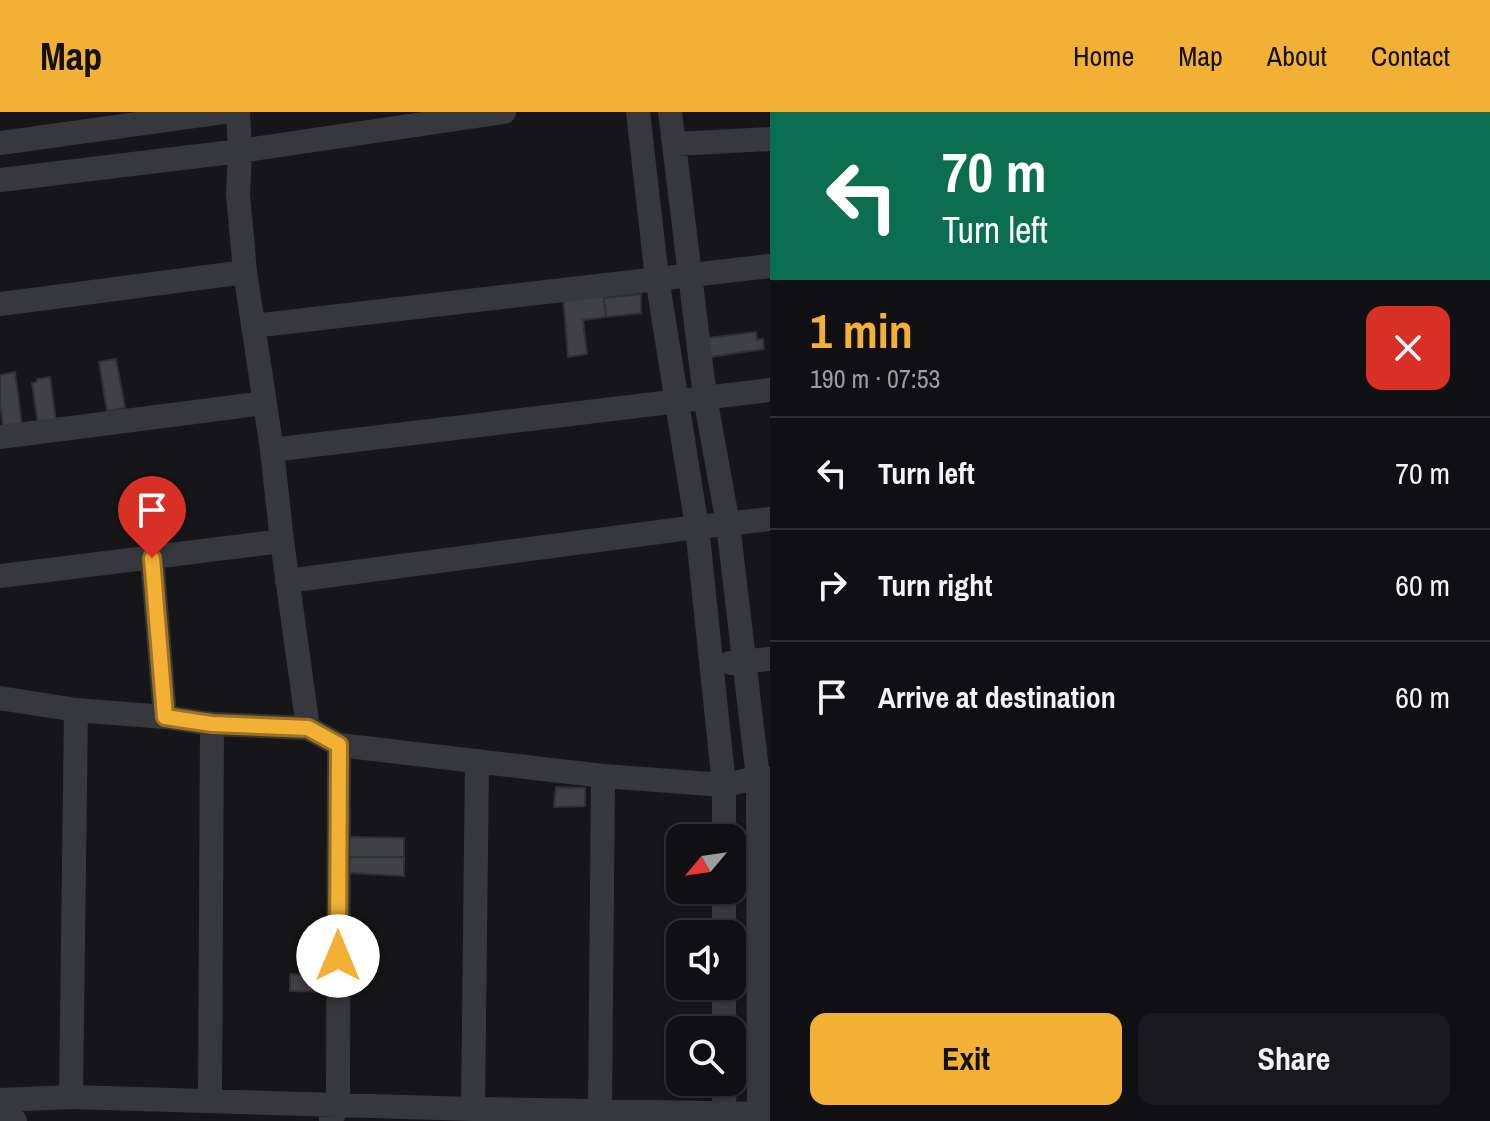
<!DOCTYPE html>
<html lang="en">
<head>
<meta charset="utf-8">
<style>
	body { margin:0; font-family:"Archivo Narrow",sans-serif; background:#19191b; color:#f1f3f6; height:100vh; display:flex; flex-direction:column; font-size:30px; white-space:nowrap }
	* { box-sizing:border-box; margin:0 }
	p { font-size:26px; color:#9c9d9f }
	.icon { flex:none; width:44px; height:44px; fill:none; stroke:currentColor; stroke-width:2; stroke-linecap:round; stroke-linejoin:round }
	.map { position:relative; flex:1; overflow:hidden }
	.panel { display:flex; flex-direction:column; background:#101012; width:720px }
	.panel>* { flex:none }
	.guide { background:#0b6e4f; color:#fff; overflow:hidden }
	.needle { width:52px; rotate:241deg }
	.controls { position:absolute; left:666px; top:712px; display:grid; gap:16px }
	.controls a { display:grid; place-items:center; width:80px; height:80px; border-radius:16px; background:#101012; box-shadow:0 2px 6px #0004,0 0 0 2px #303032; font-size:40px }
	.pin { position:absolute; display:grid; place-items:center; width:68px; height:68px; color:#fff; margin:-82px -34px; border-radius:50% 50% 50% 0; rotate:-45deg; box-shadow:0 0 8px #0007 }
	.pin .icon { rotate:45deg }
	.me { position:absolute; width:88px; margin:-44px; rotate:0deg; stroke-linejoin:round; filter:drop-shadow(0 0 6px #0008) }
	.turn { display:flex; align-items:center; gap:28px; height:168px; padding:0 40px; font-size:36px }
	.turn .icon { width:104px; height:104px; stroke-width:2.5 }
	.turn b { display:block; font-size:56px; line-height:68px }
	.round { display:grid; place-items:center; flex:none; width:84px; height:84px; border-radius:16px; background:#19191b }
	.summary { display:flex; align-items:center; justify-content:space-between; height:136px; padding:0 40px }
	h1 { font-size:48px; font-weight:700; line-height:60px; color:#f2b134 }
	.button { display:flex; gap:16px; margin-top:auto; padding:16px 40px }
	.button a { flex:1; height:92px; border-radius:16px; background:#f2b134; color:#111; font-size:32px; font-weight:700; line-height:92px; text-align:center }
	.button a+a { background:#19191b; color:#f1f3f6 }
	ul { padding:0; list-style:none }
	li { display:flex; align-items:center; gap:24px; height:112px; padding:0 40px; border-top:2px solid #303032 }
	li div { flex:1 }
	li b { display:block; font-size:30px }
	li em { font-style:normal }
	header { display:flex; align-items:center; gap:48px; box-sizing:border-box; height:112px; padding:0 40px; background:#f2b134; color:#111 }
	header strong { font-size:38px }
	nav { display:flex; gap:44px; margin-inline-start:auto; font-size:28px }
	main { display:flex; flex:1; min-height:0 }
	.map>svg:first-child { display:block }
</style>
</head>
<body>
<header>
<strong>Map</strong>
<nav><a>Home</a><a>Map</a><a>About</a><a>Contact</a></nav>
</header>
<main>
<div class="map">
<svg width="770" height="1009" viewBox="0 0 770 1009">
	<rect width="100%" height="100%" fill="#161618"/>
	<path fill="#404145" stroke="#303034" stroke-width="2" d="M603,181L606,205L583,208L587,242L568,245L563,184Z
		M641,182V201L606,205L604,186Z
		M756,220L757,228L763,227L764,237L709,245L706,226Z
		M116,247L125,296L107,299L99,250Z
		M15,260L22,313L3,315L0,291V263Z
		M50,265L56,309L38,312L32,271L37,270V267Z
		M556,675L585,676V694L554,695Z
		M349,725L404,726V745H349Z
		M349,745H404V764L349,761Z
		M290,862L330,863L329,880L290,879Z"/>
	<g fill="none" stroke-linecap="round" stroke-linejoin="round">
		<path stroke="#37383d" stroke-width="24" d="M238,0L240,39L238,82L245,160L272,338L282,429L308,616
			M638,0L657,166L697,415L724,673V726
			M670,0L705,285L728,412L758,666L759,1009
			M0,31L223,0
			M675,32L770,27
			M0,68L240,39L504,0
			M0,192L245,160
			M253,214L770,154
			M0,325L265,291
			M272,338L770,278
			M152,446L165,605
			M0,464L282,429
			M287,469L697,415L770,407
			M730,551L770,547
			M0,586L76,598L165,605L212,612L308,616L339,633L603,664L724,673L758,666L770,667
			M724,778V822
			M724,874V918
			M71,985L76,598
			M0,988L71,985L473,997L770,1002
			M210,988L212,612
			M473,997L477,649
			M600,999L603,664
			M0,1007L15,1009
			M331,1007L338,994L339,633
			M723,1009L725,970"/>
	</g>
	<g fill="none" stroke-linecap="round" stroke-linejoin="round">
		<g stroke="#9d7322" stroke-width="20">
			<path id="route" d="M152,446L165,605L212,612L308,616L339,633L338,844"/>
		</g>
		<use href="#route" stroke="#f2b134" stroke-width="14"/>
	</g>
</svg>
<div class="controls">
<a><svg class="needle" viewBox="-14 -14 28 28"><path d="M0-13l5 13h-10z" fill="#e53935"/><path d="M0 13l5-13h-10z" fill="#9c9d9f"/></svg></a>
<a><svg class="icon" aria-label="sound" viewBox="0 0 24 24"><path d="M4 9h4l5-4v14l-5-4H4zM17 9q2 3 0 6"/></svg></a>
<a><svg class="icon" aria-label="search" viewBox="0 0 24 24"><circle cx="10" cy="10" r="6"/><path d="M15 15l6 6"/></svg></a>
</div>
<div class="pin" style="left:152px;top:446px;background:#d93025"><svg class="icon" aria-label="arrive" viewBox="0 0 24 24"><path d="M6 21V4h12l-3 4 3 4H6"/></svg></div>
<svg class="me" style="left:338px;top:844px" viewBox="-20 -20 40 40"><circle r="19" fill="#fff"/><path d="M0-13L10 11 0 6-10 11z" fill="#f2b134"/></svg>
</div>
<section class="panel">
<div class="guide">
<div class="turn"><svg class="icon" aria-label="left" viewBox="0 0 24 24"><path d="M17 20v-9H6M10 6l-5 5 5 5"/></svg><div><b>70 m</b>Turn left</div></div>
</div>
<div class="summary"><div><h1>1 min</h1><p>190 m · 07:53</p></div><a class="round" style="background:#d93025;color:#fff"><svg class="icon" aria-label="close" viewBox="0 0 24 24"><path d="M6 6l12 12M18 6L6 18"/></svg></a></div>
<ul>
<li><svg class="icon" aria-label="left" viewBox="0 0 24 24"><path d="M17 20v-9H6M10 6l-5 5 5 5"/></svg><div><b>Turn left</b></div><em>70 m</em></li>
<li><svg class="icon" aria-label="right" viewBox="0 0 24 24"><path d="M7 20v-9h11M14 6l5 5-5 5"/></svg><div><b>Turn right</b></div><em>60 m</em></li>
<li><svg class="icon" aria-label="arrive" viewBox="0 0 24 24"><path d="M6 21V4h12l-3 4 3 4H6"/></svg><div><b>Arrive at destination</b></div><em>60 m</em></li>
</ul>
<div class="button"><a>Exit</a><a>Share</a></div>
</section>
</main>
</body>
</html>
